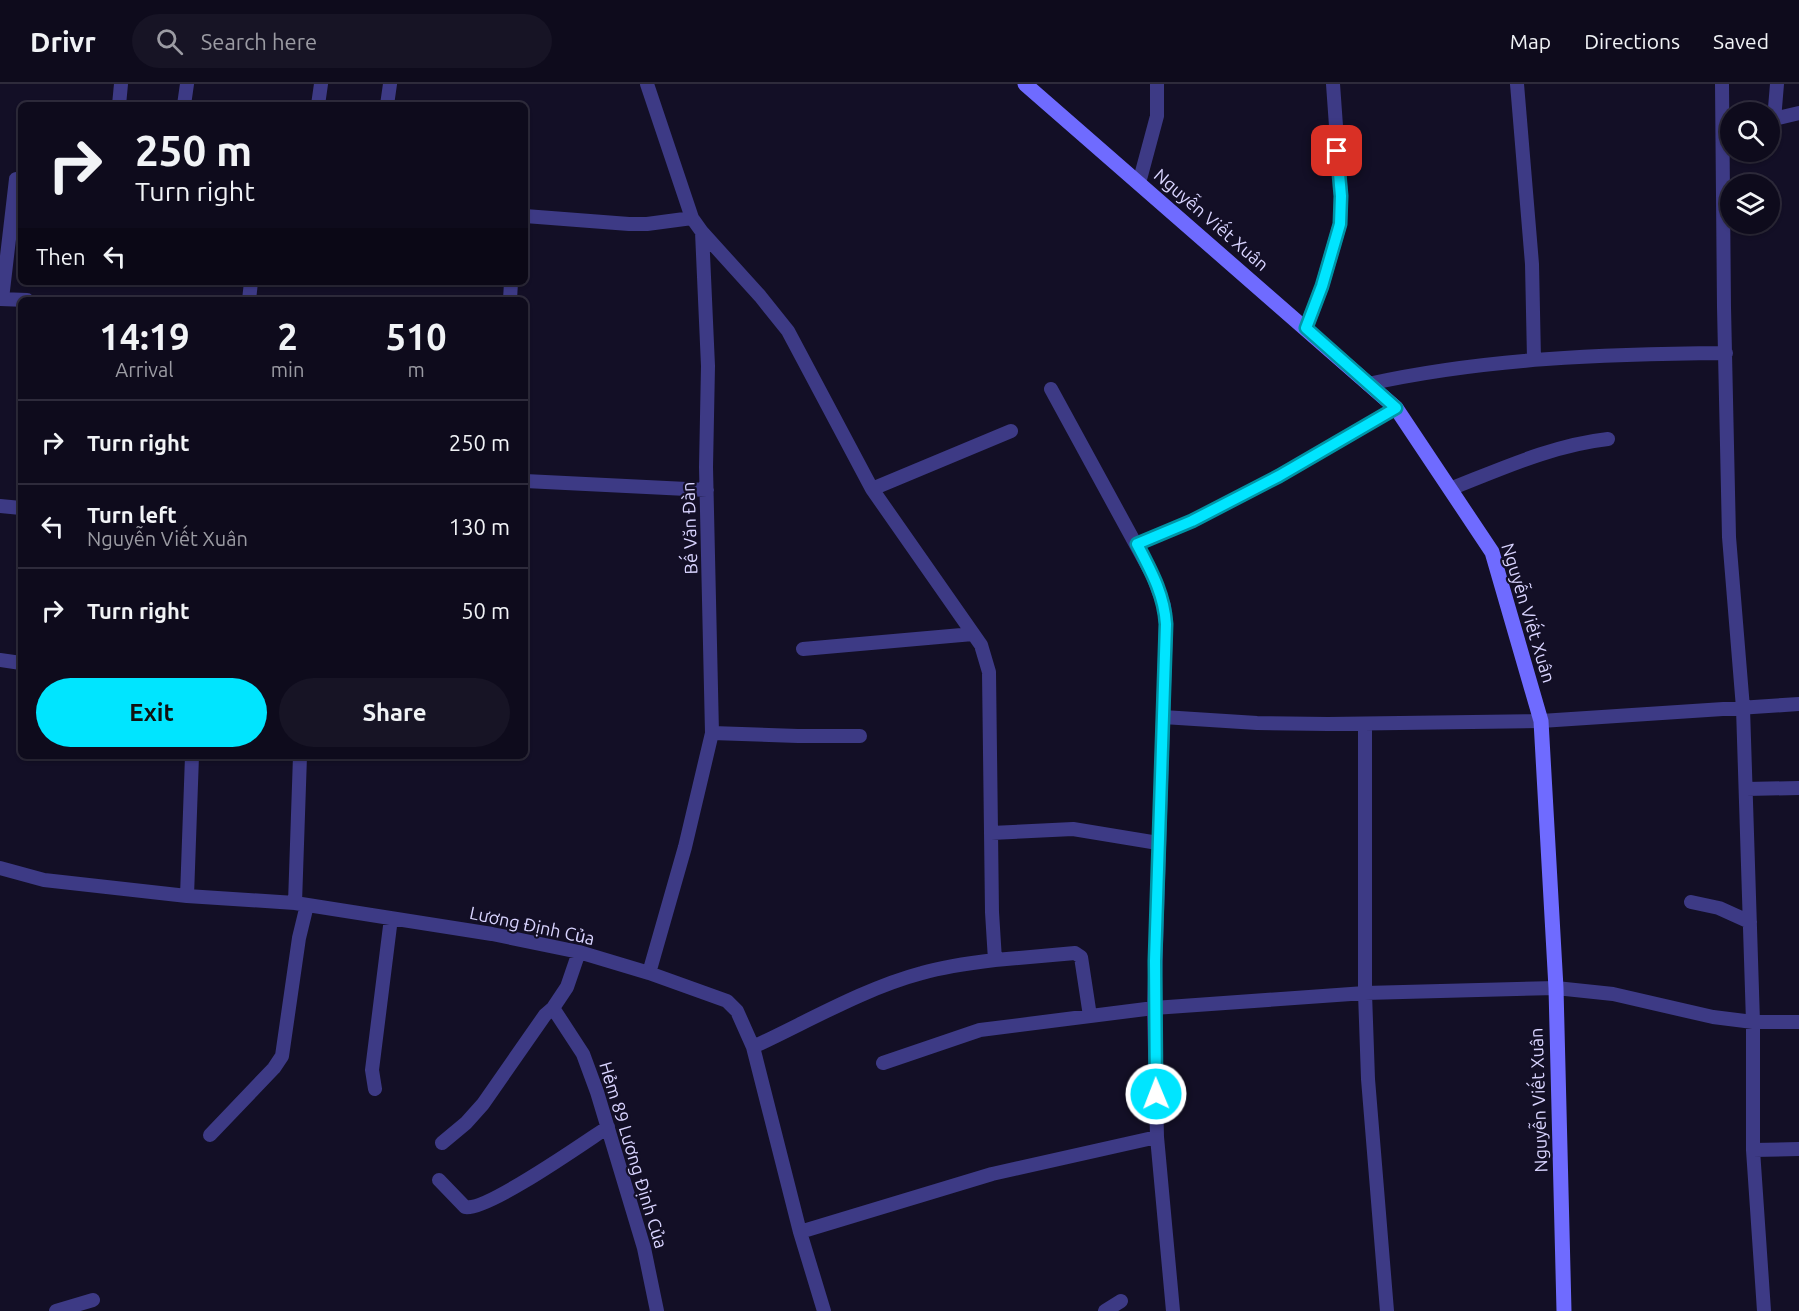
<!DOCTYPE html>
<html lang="en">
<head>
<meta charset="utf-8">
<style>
	body { margin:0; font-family:Ubuntu,sans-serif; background:#171425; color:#f1f3f6; height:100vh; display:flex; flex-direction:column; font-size:22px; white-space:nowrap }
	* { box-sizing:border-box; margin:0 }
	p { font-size:20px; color:#9b9ba3 }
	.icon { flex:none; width:33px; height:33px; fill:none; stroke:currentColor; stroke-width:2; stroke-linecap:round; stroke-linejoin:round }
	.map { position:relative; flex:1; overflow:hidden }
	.side { position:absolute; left:18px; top:213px; width:510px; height:462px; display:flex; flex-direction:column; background:#0e0b1c; border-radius:9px; box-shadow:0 2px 4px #0004,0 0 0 2px #2e2b3b }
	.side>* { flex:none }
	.banner { position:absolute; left:18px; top:18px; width:510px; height:183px; border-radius:9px; box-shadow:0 2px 4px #0004,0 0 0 2px #2e2b3b; background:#0e0b1c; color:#f1f3f6; overflow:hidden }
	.tools { position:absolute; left:1720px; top:18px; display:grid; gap:12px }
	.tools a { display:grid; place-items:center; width:60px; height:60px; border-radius:50%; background:#0e0b1c; box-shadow:0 2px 4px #0004,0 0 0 2px #2e2b3b; font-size:30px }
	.pin { position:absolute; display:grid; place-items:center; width:51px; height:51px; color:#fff; margin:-26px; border-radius:12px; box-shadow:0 3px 9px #0006 }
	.me { position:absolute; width:66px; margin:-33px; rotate:359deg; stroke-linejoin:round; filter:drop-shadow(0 0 4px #0008) }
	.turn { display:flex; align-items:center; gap:21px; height:126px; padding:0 18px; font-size:27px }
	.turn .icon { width:78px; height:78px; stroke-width:2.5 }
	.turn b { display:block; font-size:42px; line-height:51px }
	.then { display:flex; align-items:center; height:57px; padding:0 18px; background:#0003; gap:12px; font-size:22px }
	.eta { display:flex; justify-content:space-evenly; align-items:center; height:102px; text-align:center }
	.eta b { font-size:36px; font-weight:700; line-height:42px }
	.cta { display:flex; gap:12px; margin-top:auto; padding:12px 18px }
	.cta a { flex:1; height:69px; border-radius:36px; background:#00e5ff; color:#111; font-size:24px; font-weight:700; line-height:69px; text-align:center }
	.cta a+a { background:#171425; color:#f1f3f6 }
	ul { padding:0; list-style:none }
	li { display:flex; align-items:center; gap:18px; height:84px; padding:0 18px; border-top:2px solid #2e2b3b }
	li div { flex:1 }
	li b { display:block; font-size:22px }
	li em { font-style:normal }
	header { display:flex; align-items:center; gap:36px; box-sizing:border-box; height:84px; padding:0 30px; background:#0e0b1c; border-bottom:2px solid #2e2b3b }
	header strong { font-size:28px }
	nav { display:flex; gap:33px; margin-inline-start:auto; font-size:21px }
	.search { width:420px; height:54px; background:#171425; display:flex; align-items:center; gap:15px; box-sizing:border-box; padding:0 21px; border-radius:33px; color:#9b9ba3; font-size:22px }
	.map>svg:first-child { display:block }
</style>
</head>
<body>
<header>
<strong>Drivr</strong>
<div class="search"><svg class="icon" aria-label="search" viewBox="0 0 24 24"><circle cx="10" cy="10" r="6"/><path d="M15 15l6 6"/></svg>Search here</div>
<nav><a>Map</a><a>Directions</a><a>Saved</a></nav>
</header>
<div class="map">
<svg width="1799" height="1227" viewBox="0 0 1799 1227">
	<rect width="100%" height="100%" fill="#130f26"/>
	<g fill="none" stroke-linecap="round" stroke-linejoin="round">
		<path stroke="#3d3a85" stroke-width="7" d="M1137,460L1192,437L1279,392L1396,324"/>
		<path stroke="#3d3a85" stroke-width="14" d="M647,0L692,134L702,148L708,282L706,383L712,649L685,763L649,889
			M1517,0L1532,180L1534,275
			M1722,0L1724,223L1729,453L1743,624L1753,938V1066L1764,1227
			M119,21L121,0
			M184,21L187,0
			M318,21L321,0
			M387,21L390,0
			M1770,36L1799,29
			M1774,36L1777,0
			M1139,99L1157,32V0
			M525,132L629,140H647L692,134
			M702,148L760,212L788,247L872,405L981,561L989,588L992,828L995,876C970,879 946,882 922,889C865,904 807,938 753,963
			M0,215L27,216
			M2,215L16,95
			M249,216L251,198
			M510,216L511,198
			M1306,244L1322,202L1340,140L1341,112L1333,0
			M1368,300C1486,274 1605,270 1726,269
			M1051,305L1153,492L1164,522L1166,540L1154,924L1157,1053L1173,1227
			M525,397L707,406
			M872,405L1011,347
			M1450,405C1501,385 1553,361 1608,355
			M0,422L21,424
			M803,565L973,550
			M0,576L21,579
			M1163,633L1257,639L1328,640L1541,637L1799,620
			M1365,640V909L1368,995L1387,1227
			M712,649L798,652H860
			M1746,705L1799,704
			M991,749L1073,745L1158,759
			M0,784L44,796L187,812L295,819L492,850L579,868L649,889L727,917L737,927L753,963L800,1148L824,1227
			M187,812L192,672
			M1691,818L1719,824L1750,838
			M295,819L300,672
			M579,868L567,903L553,924L583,970L597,1008L644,1164L657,1227
			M995,876L1075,869L1081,873L1090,932
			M883,979L980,946L1154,924L1365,909L1556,904L1613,910L1713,933L1753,938H1799
			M375,1005L372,986L391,834
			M210,1051L274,984L282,972L299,854L307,821
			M442,1059L466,1039L483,1020L545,931L553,924
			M1753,1066L1799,1065
			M439,1096L465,1123C486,1128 585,1058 608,1043
			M800,1148L992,1090L1157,1053
			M56,1227L93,1216
			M1105,1227L1121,1217"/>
		<path stroke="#6f6bff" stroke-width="15" d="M1025,0L1396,324L1492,468L1541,637L1556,904L1564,1227"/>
	</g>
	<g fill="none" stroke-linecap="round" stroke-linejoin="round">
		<g stroke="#0095a6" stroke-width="15">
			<path id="route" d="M1156,1010L1155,877L1166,540C1164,510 1151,487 1137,460L1192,437L1279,392L1396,324L1306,244L1322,202L1340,140L1341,112L1337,67"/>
		</g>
		<use href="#route" stroke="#00e5ff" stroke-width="10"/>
	</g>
	<g text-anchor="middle" stroke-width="4.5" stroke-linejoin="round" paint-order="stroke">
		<g font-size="18" fill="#d9d4ff" stroke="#130f26">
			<text transform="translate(1211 136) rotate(41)" y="6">Nguyễn Viết Xuân</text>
			<text transform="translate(690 444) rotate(-92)" y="6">Bế Văn Đàn</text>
			<text transform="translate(1528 529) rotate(73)" y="6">Nguyễn Viết Xuân</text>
			<text transform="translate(532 842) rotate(12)" y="6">Lương Định Của</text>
			<text transform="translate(1539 1016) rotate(-92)" y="6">Nguyễn Viết Xuân</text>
			<text transform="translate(633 1071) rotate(73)" y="6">Hẻm 89 Lương Định Của</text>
		</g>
	</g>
</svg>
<div class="tools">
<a><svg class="icon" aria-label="search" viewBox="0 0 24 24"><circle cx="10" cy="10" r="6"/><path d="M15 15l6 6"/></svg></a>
<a><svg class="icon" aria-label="layers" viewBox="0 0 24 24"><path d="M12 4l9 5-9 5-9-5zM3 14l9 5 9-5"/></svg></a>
</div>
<div class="pin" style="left:1337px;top:67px;background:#d93025"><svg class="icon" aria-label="arrive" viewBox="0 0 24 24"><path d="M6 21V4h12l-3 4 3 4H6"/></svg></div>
<svg class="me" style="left:1156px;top:1010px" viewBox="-20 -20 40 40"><circle r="17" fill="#00e5ff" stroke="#fff" stroke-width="3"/><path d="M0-11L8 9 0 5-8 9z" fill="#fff"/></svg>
<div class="banner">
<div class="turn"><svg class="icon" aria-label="right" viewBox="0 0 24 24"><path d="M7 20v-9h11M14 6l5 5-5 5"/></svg><div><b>250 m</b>Turn right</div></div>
<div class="then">Then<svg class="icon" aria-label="left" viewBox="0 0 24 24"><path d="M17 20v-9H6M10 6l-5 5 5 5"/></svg></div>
</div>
<section class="side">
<div class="eta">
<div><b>14:19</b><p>Arrival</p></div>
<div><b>2</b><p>min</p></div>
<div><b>510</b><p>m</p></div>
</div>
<ul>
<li><svg class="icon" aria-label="right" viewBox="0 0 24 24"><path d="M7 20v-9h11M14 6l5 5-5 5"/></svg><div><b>Turn right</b></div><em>250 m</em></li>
<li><svg class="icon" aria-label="left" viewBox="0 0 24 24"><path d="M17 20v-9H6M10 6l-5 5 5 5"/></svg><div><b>Turn left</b><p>Nguyễn Viết Xuân</p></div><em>130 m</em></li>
<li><svg class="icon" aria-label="right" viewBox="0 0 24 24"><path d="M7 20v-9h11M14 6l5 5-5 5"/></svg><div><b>Turn right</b></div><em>50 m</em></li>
</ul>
<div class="cta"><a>Exit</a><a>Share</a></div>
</section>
</div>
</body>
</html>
